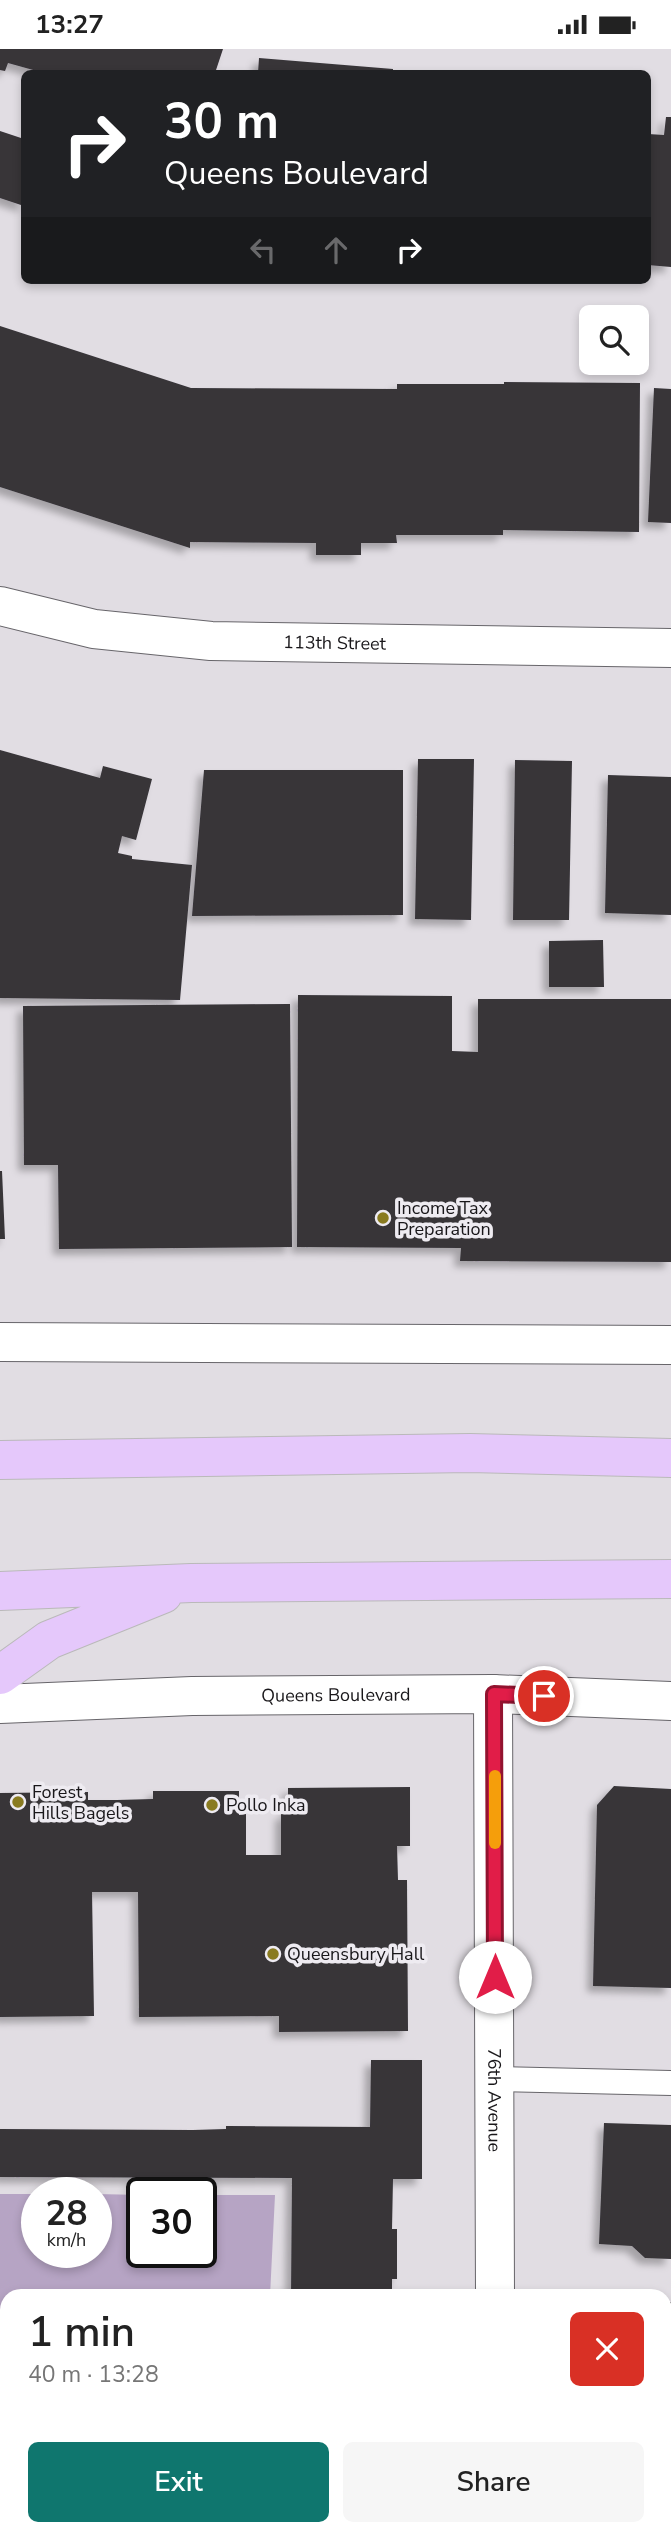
<!DOCTYPE html>
<html lang="en">
<head>
<meta charset="utf-8">
<style>
	body { margin:0; font-family:"Nunito Sans",sans-serif; background:#f6f6f6; color:#222; height:100vh; display:flex; flex-direction:column; font-size:26px; white-space:nowrap }
	* { box-sizing:border-box; margin:0 }
	p { font-size:23px; color:#767676 }
	.icon { flex:none; width:38px; height:38px; fill:none; stroke:currentColor; stroke-width:2; stroke-linecap:round; stroke-linejoin:round }
	.map { position:relative; flex:1; overflow:hidden }
	.sheet { position:absolute; left:0px; top:2240px; width:672px; height:247px; display:flex; flex-direction:column; background:#fff; border-radius:21px 21px 0 0; box-shadow:0 4px 10px #0003 }
	.sheet>* { flex:none }
	.guide { position:absolute; left:21px; top:21px; width:630px; height:214px; border-radius:10px; box-shadow:0 4px 10px #0003; background:#202124; color:#fff; overflow:hidden }
	.buttons { position:absolute; left:579px; top:256px; display:grid; gap:14px }
	.buttons a { display:grid; place-items:center; width:70px; height:70px; border-radius:10px; background:#fff; box-shadow:0 4px 10px #0003; font-size:35px }
	.speed { position:absolute; left:21px; top:2128px; display:flex; gap:14px; font-size:35px; font-weight:700; text-align:center }
	.speed>* { display:grid; place-content:center; width:91px; height:91px; border-radius:50%; background:#fff; box-shadow:0 4px 10px #0003; line-height:1 }
	.speed small { font-size:18px; font-weight:400 }
	.speed .limit { border:4px solid #111; border-radius:10px; background:#fff; color:#111 }
	.pin { position:absolute; display:grid; place-items:center; width:60px; height:60px; color:#fff; margin:-30px; border:4px solid #fff; border-radius:50%; box-shadow:0 2px 7px #0007 }
	.me { position:absolute; width:77px; margin:-38px; rotate:0deg; stroke-linejoin:round; filter:drop-shadow(0 0 5px #0008) }
	.turn { display:flex; align-items:center; gap:24px; height:147px; padding:0 28px; font-size:32px }
	.turn .icon { width:91px; height:91px; stroke-width:2.5 }
	.turn b { display:block; font-size:49px; line-height:60px }
	.lanes { display:flex; align-items:center; height:66px; padding:0 28px; background:#0003; justify-content:center; gap:35px; direction:ltr }
	.lanes .off { opacity:.35 }
	.round { display:grid; place-items:center; flex:none; width:74px; height:74px; border-radius:10px; background:#f6f6f6 }
	.summary { display:flex; align-items:center; justify-content:space-between; height:119px; padding:0 28px }
	h1 { font-size:42px; font-weight:600; line-height:52px }
	.cta { display:flex; gap:14px; margin-top:auto; padding:14px 28px }
	.cta a { flex:1; height:80px; border-radius:10px; background:#0f766e; color:#fff; font-size:28px; font-weight:600; line-height:80px; text-align:center }
	.cta a+a { background:#f6f6f6; color:#222 }
	.status { display:flex; justify-content:space-between; align-items:center; height:49px; padding:0 35px; background:#fff; direction:ltr }
	.status svg { height:19px; fill:currentColor }
	.map>svg:first-child { display:block }
</style>
</head>
<body>
<div class="status"><b>13:27</b><svg viewBox="0 0 49 12"><path d="M0 12V9h3v3zM5 12V6h3v6zM10 12V3h3v9zM15 12V0h3v12zM26 1h20v11H26zM47 4h2v5h-2z"/></svg></div>
<div class="map">
<svg width="671" height="2486" viewBox="0 0 671 2486">
	<defs>
		<filter id="shadow"><feDropShadow dx="-6" dy="6" stdDeviation="3.5" flood-color="#0004"/></filter>
	</defs>
	<rect width="100%" height="100%" fill="#e1dde3"/>
	<path fill="#b6a4c4" d="M0,2145H37V2203H96V2145L142,2146V2203H201V2146H275L270,2247H7V2403L0,2337Z
		M56,2480H236V2486H56Z"/>
	<path fill="#373439" filter="url(#shadow)" d="M0,0H223L215,24H44L8,14L5,22L0,21Z
		M259,9L393,20V24H258Z
		M666,68H671V218L648,216V85L664,86Z
		M0,82L24,90V157L0,149Z
		M0,277L191,339L397,340V335H504V333L640,334L639,483L503,481V486H396L397,494H361V506H316V494L190,493V499L0,438Z
		M654,339L671,340V474L648,473Z
		M0,701L100,729L103,717L152,730L136,791L122,787L118,804L132,807V810L192,816L180,951L0,949Z
		M418,710H474L471,871L415,870Z
		M515,711L572,712L569,871H513Z
		M204,721H403V866L192,867Z
		M608,726L671,728V866L605,864Z
		M603,891L604,938H549V892Z
		M298,946L452,947V1002L478,1003V950H671V1213L460,1212L461,1199L297,1198Z
		M290,955L292,1198L59,1200L58,1116H24L23,957Z
		M0,1122H2L5,1190H0Z
		M614,1737L671,1740V1939L593,1937L597,1756Z
		M410,1738V1797H397L398,1831H407L408,1982L279,1983V1967L139,1968L138,1843H92L94,1967L0,1968V1744L88,1743V1751H117L153,1750V1742H239V1766L246,1765V1806H281V1764L288,1765V1739Z
		M371,2011H422V2130H393L392,2180H397V2230H392V2247H291L292,2129L0,2128V2080L193,2081L226,2080V2077L370,2078Z
		M604,2074L671,2076V2210L645,2209L632,2197L599,2195Z
		M665,2253H671V2379H665Z
		M665,2422L671,2423V2486H599L600,2480H665Z
		M7,2463V2480H42L43,2486H0V2464Z
		M253,2480H345V2486H252Z"/>
	<g fill="none" stroke-linecap="round" stroke-linejoin="round">
		<g stroke="#67656a" stroke-width="26">
			<path id="service" d="M495,2030L671,2034"/>
		</g>
		<g stroke="#67656a" stroke-width="40">
			<g id="minor">
				<path id="s1" d="M0,557L94,580L211,592L671,599"/>
				<path id="s2" d="M493,1645L495,2247"/>
				<path d="M495,2486V2480"/>
			</g>
		</g>
		<g stroke="#67656a" stroke-width="40">
			<g id="tertiary">
				<path d="M0,1293L671,1296"/>
				<path id="s3" d="M0,1655L192,1647L493,1645L671,1652"/>
			</g>
		</g>
		<g stroke="#bab9ba" stroke-width="40">
			<path id="primary" d="M0,1411L470,1404L671,1409
				M0,1542L191,1534L671,1530
				M0,1626L49,1591L163,1545"/>
		</g>
		<use href="#service" stroke="#fff" stroke-width="24"/>
		<use href="#minor" stroke="#fff" stroke-width="38"/>
		<use href="#tertiary" stroke="#fff" stroke-width="38"/>
		<use href="#primary" stroke="#e5c8fb" stroke-width="38"/>
	</g>
	<g fill="none" stroke-linecap="round" stroke-linejoin="round">
		<g stroke="#92132f" stroke-width="18">
			<path id="route" d="M495,1928L494,1645L544,1647"/>
		</g>
		<use href="#route" stroke="#e11d48" stroke-width="12"/>
		<path stroke="#f59e0b" stroke-width="12" d="M495,1727V1794"/>
	</g>
	<g fill="#897b20" stroke="#eeebf1" stroke-width="2.5">
		<circle cx="383" cy="1169" r="7"/>
		<circle cx="18" cy="1753" r="7"/>
		<circle cx="212" cy="1756" r="7"/>
		<circle cx="273" cy="1905" r="7"/>
	</g>
	<g text-anchor="middle" stroke-width="7" stroke-linejoin="round" paint-order="stroke">
		<g font-size="18" fill="#19171a" stroke="#eeebf1">
			<text dy="6" stroke="none"><textPath href="#s1" startOffset="338">113th Street</textPath></text>
			<text dy="6" stroke="none"><textPath href="#s3" startOffset="336">Queens Boulevard</textPath></text>
			<text dy="6" stroke="none"><textPath href="#s2" startOffset="406">76th Avenue</textPath></text>
		</g>
		<g font-size="18" fill="#19171a" stroke="#eeebf1" text-anchor="start">
			<text x="397" y="1165">Income Tax<tspan x="397" dy="21">Preparation</tspan></text>
			<text x="32" y="1749">Forest<tspan x="32" dy="21">Hills Bagels</tspan></text>
			<text x="226" y="1762">Pollo Inka</text>
			<text x="287" y="1911">Queensbury Hall</text>
		</g>
	</g>
</svg>
<div class="buttons">
<a><svg class="icon" aria-label="search" viewBox="0 0 24 24"><circle cx="10" cy="10" r="6"/><path d="M15 15l6 6"/></svg></a>
</div>
<div class="speed"><div>28<small>km/h</small></div><div class="limit">30</div></div>
<div class="pin" style="left:544px;top:1647px;background:#d93025"><svg class="icon" aria-label="arrive" viewBox="0 0 24 24"><path d="M6 21V4h12l-3 4 3 4H6"/></svg></div>
<svg class="me" style="left:495px;top:1928px" viewBox="-20 -20 40 40"><circle r="19" fill="#fff"/><path d="M0-13L10 11 0 6-10 11z" fill="#e11d48"/></svg>
<div class="guide">
<div class="turn"><svg class="icon" aria-label="right" viewBox="0 0 24 24"><path d="M7 20v-9h11M14 6l5 5-5 5"/></svg><div><b>30 m</b>Queens Boulevard</div></div>
<div class="lanes"><svg class="icon off" aria-label="left" viewBox="0 0 24 24"><path d="M17 20v-9H6M10 6l-5 5 5 5"/></svg><svg class="icon off" aria-label="ahead" viewBox="0 0 24 24"><path d="M12 20V5M6 11l6-6 6 6"/></svg><svg class="icon" aria-label="right" viewBox="0 0 24 24"><path d="M7 20v-9h11M14 6l5 5-5 5"/></svg></div>
</div>
<section class="sheet">
<div class="summary"><div><h1>1 min</h1><p>40 m · 13:28</p></div><a class="round" style="background:#d93025;color:#fff"><svg class="icon" aria-label="close" viewBox="0 0 24 24"><path d="M6 6l12 12M18 6L6 18"/></svg></a></div>
<div class="cta"><a>Exit</a><a>Share</a></div>
</section>
</div>
</body>
</html>
